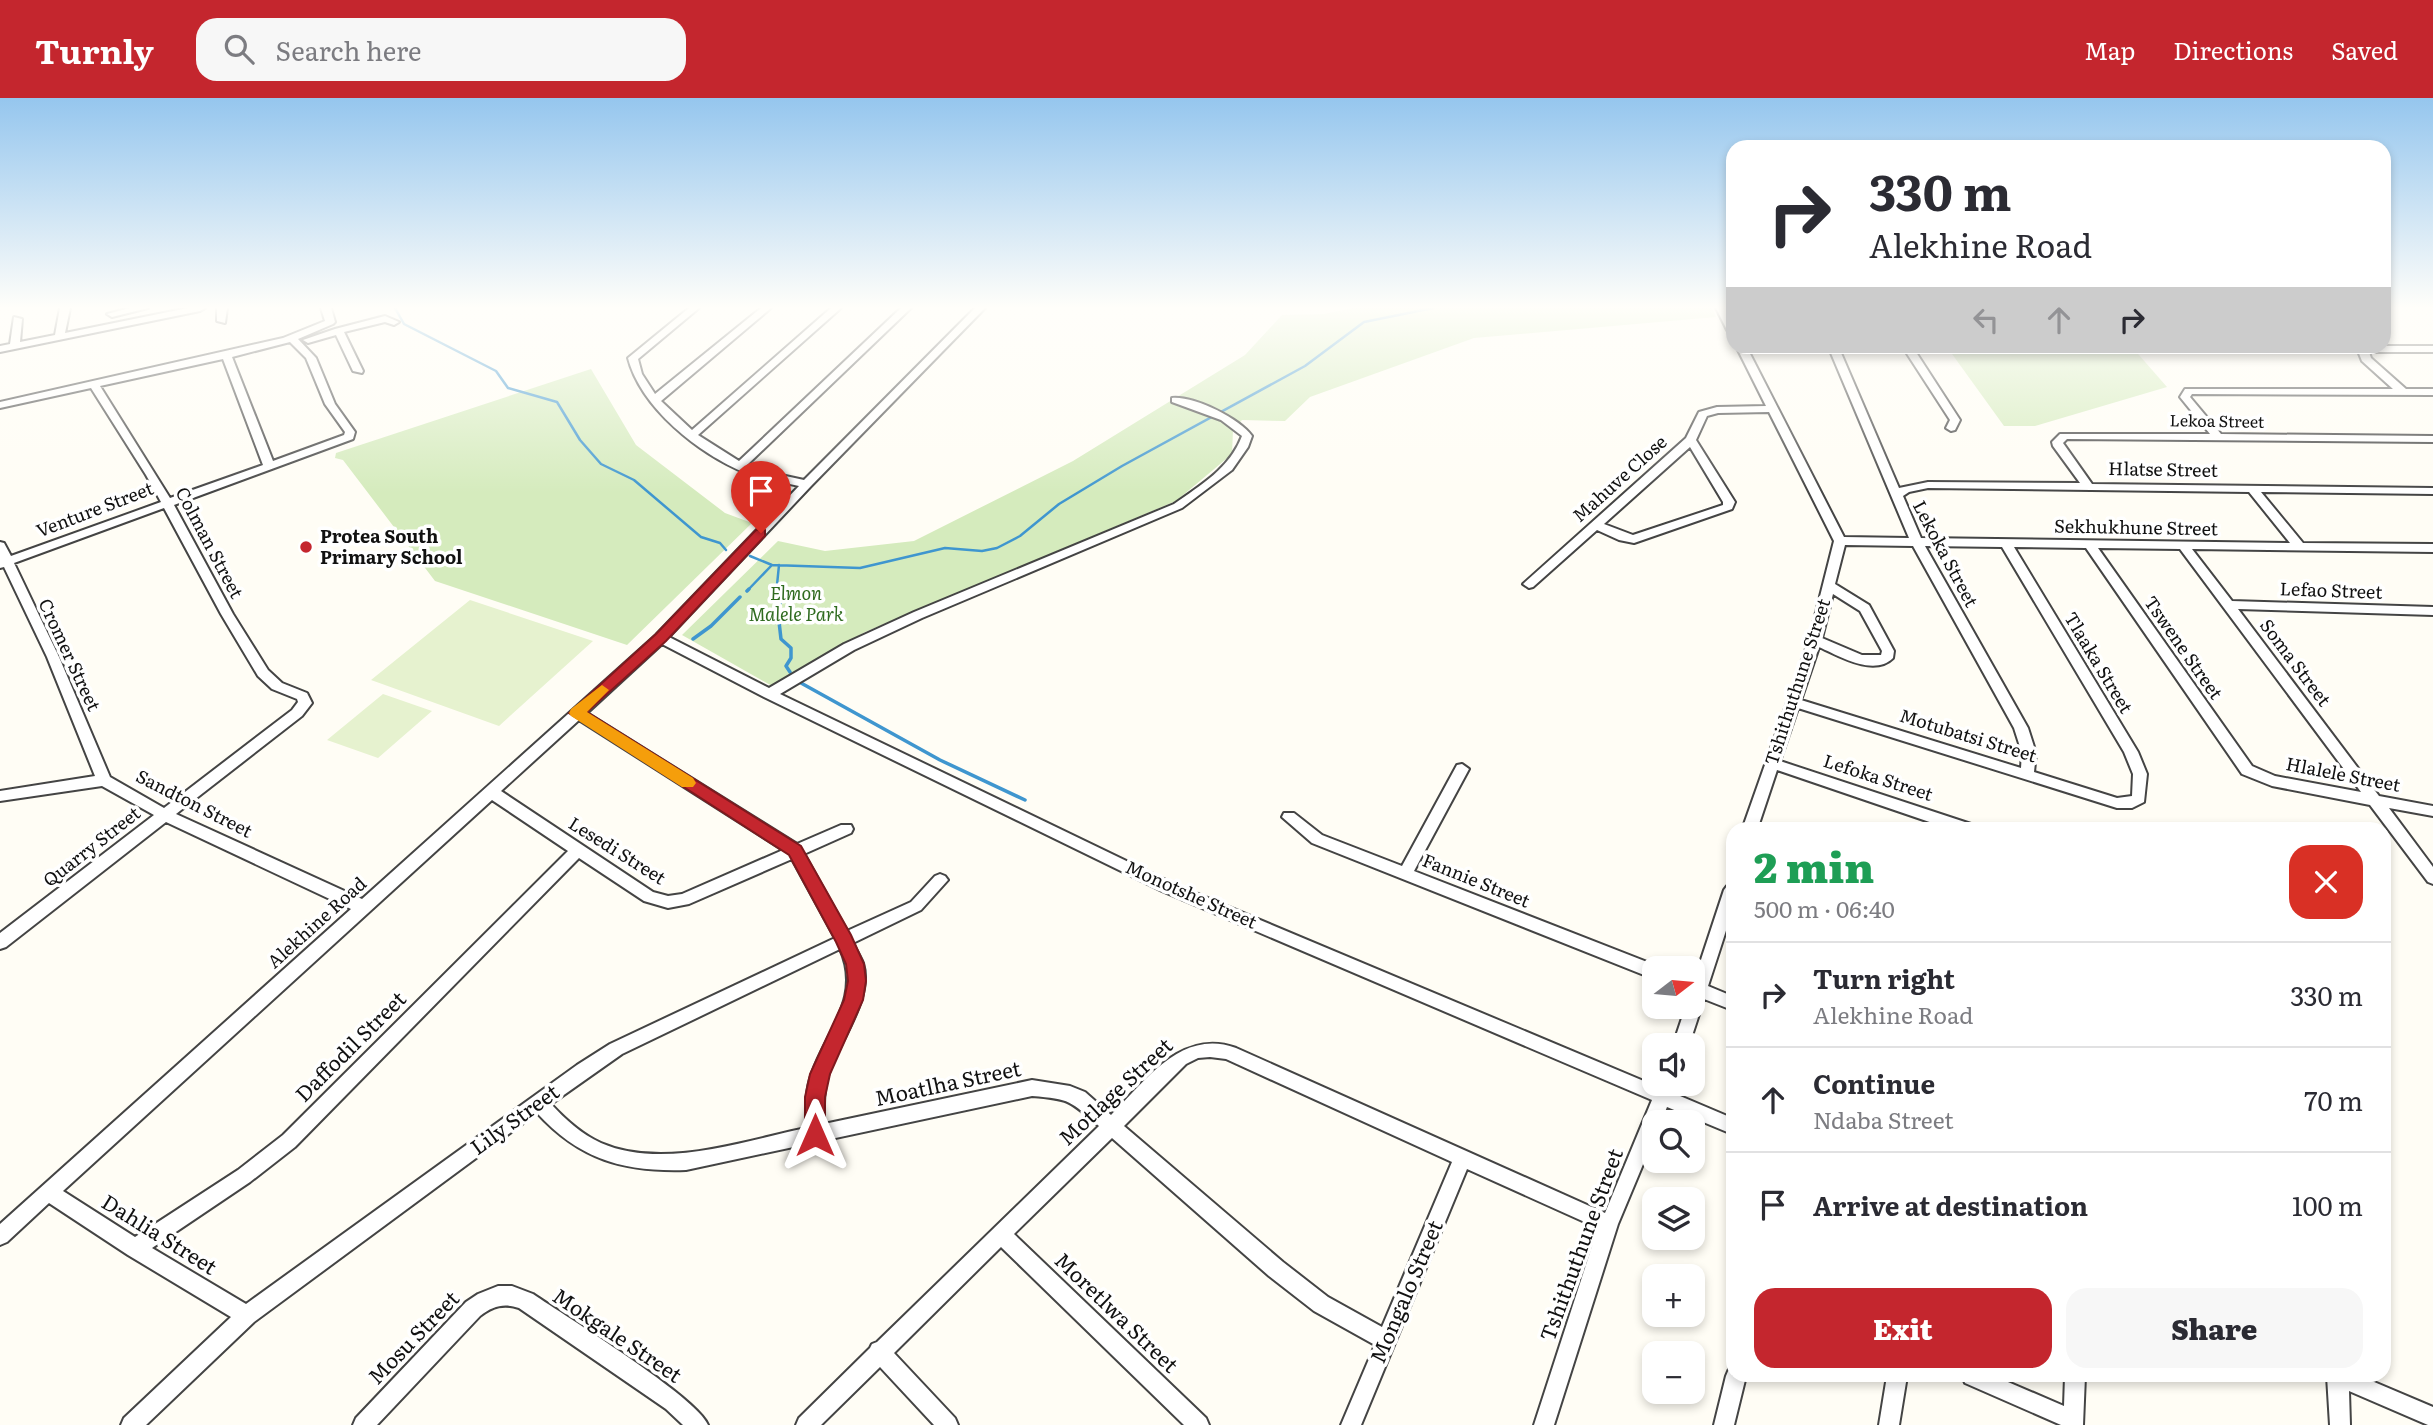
<!DOCTYPE html>
<html lang="en">
<head>
<meta charset="utf-8">
<style>
	body { margin:0; font-family:Literata,serif; background:#f7f7f7; color:#2b2b33; height:100vh; display:flex; flex-direction:column; font-size:26px; white-space:nowrap }
	* { box-sizing:border-box; margin:0 }
	p { font-size:23px; color:#7c7c81 }
	.icon { flex:none; width:38px; height:38px; fill:none; stroke:currentColor; stroke-width:2; stroke-linecap:round; stroke-linejoin:round }
	.map { position:relative; flex:1; overflow:hidden }
	.details { position:absolute; left:1726px; top:724px; width:665px; height:560px; display:flex; flex-direction:column; background:#fff; border-radius:21px; box-shadow:0 4px 10px #0003 }
	.details>* { flex:none }
	.guide { position:absolute; left:1726px; top:42px; width:665px; height:214px; border-radius:21px; box-shadow:0 4px 10px #0003; background:#fff; color:#2b2b33; overflow:hidden }
	.needle { width:46px; rotate:74deg }
	.controls { position:absolute; left:1642px; top:858px; display:grid; gap:14px }
	.controls a { display:grid; place-items:center; width:63px; height:63px; border-radius:14px; background:#fff; box-shadow:0 4px 10px #0003; font-size:35px }
	.pin { position:absolute; display:grid; place-items:center; width:60px; height:60px; color:#fff; margin:-72px -30px; border-radius:50% 50% 50% 0; rotate:-45deg; box-shadow:0 0 7px #0007 }
	.pin .icon { rotate:45deg }
	.me { position:absolute; width:77px; margin:-38px; rotate:0deg; stroke-linejoin:round; filter:drop-shadow(0 0 5px #0008) }
	.turn { display:flex; align-items:center; gap:24px; height:147px; padding:0 28px; font-size:32px }
	.turn .icon { width:91px; height:91px; stroke-width:2.5 }
	.turn b { display:block; font-size:49px; line-height:60px }
	.lanes { display:flex; align-items:center; height:66px; padding:0 28px; background:#0003; justify-content:center; gap:35px; direction:ltr }
	.lanes .off { opacity:.35 }
	.round { display:grid; place-items:center; flex:none; width:74px; height:74px; border-radius:21px; background:#f7f7f7 }
	.summary { display:flex; align-items:center; justify-content:space-between; height:119px; padding:0 28px }
	h1 { font-size:42px; font-weight:800; line-height:52px; color:#1e9e55 }
	.primary-button { display:flex; gap:14px; margin-top:auto; padding:14px 28px }
	.primary-button a { flex:1; height:80px; border-radius:21px; background:#c4262e; color:#fff; font-size:28px; font-weight:800; line-height:80px; text-align:center }
	.primary-button a+a { background:#f7f7f7; color:#2b2b33 }
	ul { padding:0; list-style:none }
	li { display:flex; align-items:center; gap:21px; height:105px; padding:0 28px; border-top:2px solid #e1e1e2 }
	li div { flex:1 }
	li b { display:block; font-size:26px }
	li em { font-style:normal }
	header { display:flex; align-items:center; gap:42px; box-sizing:border-box; height:98px; padding:0 35px; background:#c4262e; color:#fff }
	header strong { font-size:33px }
	nav { display:flex; gap:38px; margin-inline-start:auto; font-size:24px }
	.search { width:490px; height:63px; background:#f7f7f7; display:flex; align-items:center; gap:18px; box-sizing:border-box; padding:0 24px; border-radius:21px; color:#7c7c81; font-size:26px }
	.map>svg:first-child { display:block }
</style>
</head>
<body>
<header>
<strong>Turnly</strong>
<div class="search"><svg class="icon" aria-label="search" viewBox="0 0 24 24"><circle cx="10" cy="10" r="6"/><path d="M15 15l6 6"/></svg>Search here</div>
<nav><a>Map</a><a>Directions</a><a>Saved</a></nav>
</header>
<div class="map">
<svg width="2433" height="1327" viewBox="0 0 2433 1327">
	<rect width="100%" height="100%" fill="#fffdf5"/>
	<path fill="#d5ebbd" d="M1353,210H1712L1716,219L1474,240L1310,299L1285,323L1242,322L1233,332L1232,356L1176,403L865,534L772,588L682,537L778,443L825,453L914,443L1073,363L1245,257L1282,217L1324,216Z
		M1947,249H2132L2167,289L2035,328H2004Z
		M591,271L636,347L725,415L752,425L627,547L435,483L343,362L335,360L336,355Z"/>
	<path fill="#e6f2cf" d="M470,502L593,543L499,628L371,582Z
		M383,596L432,613L378,660L327,642Z"/>
	<g fill="none" stroke-linecap="round" stroke-linejoin="round">
		<path stroke="#3f96cf" stroke-width="2.5" d="M395,210L404,226L496,273L508,290L557,304L580,342L601,366L634,382L701,439L720,445L726,452
			M750,458L772,467L860,470L945,450L982,453L997,450L1020,438L1059,406L1122,368L1305,268L1364,224L1433,210
			M779,467L777,487L780,493
			M747,493L772,467"/>
		<path stroke="#3f96cf" stroke-width="3.5" d="M779,491L782,496L778,515L781,541L791,550V560L786,568L790,574
			M747,493L749,491
			M693,541L711,528L740,499
			M801,585L940,662L1025,702"/>
		<g stroke="#444" stroke-width="4">
			<path id="minor" d="M60,210H70L65,235L188,210H205L200,213L0,254V248L10,246L14,219L22,221L20,244L55,237Z
				M130,210H148L112,219L107,216Z
				M217,210H227L225,225L217,223Z
				M321,210H331L335,224L333,226L298,241L316,260L335,306L355,334L353,341L174,407L233,516L268,572L282,585L307,595L312,605L302,618L176,716L362,801L656,537L799,388C781,384 763,381 746,375C699,356 641,310 628,260L689,210H699L638,261L642,276L655,296L761,210H771L661,303L692,332L831,210H841L698,337L739,363L901,210H911L747,367L767,374L804,382L975,210H985L811,388L669,539L769,590L844,546L914,514L1174,406C1201,387 1230,370 1242,338L1221,322L1172,304V300C1194,298 1239,320 1252,338L1248,349L1232,372L1182,410L922,520L854,552L780,596L1172,785L1658,989L1659,985H1676L1673,995L1732,1020V1036L1667,1009L1661,1024H1654V1040L1618,1126L1554,1327H1534L1598,1130L1467,1071L1361,1327H1341L1375,1247L1314,1213L1269,1178L1112,1040L1014,1136L1206,1320L1209,1327H1184L1001,1149L894,1255L955,1320L958,1327H934L880,1269L821,1327H796L799,1320L870,1250L872,1246L877,1244L1099,1028C1070,1003 1071,1001 1032,998L686,1072C624,1074 580,1062 537,1015L254,1224L146,1327H121L124,1320L231,1219L128,1157L49,1105L7,1144L0,1147V1126L351,811L166,724L6,849L0,851V835L154,717L102,688L0,703V693L95,678L47,559L4,469L0,470V444L4,445L11,458L161,404L146,377L91,290L0,310V304L283,240L325,223ZM290,244L306,260L325,306L345,334L344,337L273,363L232,259ZM223,261L263,367L170,400L100,288ZM164,410L221,516L258,578L272,591L297,601L298,604L292,612L164,710L110,679L59,559L14,465ZM662,546L764,599L1162,793L1652,1002L1605,1115L1236,950C1181,930 1146,983 1111,1017L1085,994L1070,988L1032,982L824,1026C824,1010 823,994 828,978C838,944 874,901 863,865C860,858 856,852 853,845L921,812L948,782L945,778L940,776L935,778L911,804L847,833L804,756L851,735L853,731L851,727H841L797,746L587,615ZM579,622L783,752L682,796L668,798L653,794L501,693ZM492,702L568,753L283,1037L238,1072L135,1139L63,1093ZM579,760L644,803L668,810L689,806L792,761L835,840L610,946L577,967L246,1206L152,1150L250,1084L295,1049ZM840,851C862,899 827,932 812,975C805,993 806,1012 806,1030C743,1043 663,1072 601,1045C581,1036 565,1021 551,1006L622,956ZM1210,959L1226,961L1452,1064L1382,1229L1328,1199L1283,1164L1124,1028L1186,966L1198,960Z
				M1716,210H1726L1732,223V235L1727,232Z
				M385,218L399,224L394,227L385,224L344,234L363,273L362,275L353,273L336,237L308,245L303,242L335,231Z
				M1736,248H1746L1844,439L1909,440L1828,248H1838L1899,390L1928,384L2080,385L2053,348L2052,344L2060,336H2210L2180,299L2185,291H2393L2362,263L2358,253L2367,248H2433V254H2369L2371,260L2406,291H2433V297L2192,296L2190,299L2221,336L2433,338V344L2067,341L2063,345L2092,386L2433,390V396L2261,394L2303,445L2433,446V454L2192,451L2232,503L2433,509V517L2238,511L2379,698L2433,708V718L2389,710L2433,769V786L2428,784L2370,707L2272,688L2242,676L2086,450L2014,449L2138,654L2147,676L2144,704L2132,710H2117L1798,610L1780,663L1977,728L1979,732H1953L1777,672L1757,732H1742L1809,542L1834,443L1769,314L1718,315L1707,318L1696,342L1735,404L1732,411L1634,445L1619,442L1597,432L1533,489L1529,490L1523,486L1686,340L1699,314L1717,309L1766,308ZM1690,349L1723,404V407L1633,437L1604,426ZM1928,390L2249,394L2290,445L1921,440L1903,398L1909,394ZM1845,447L1913,448L2014,630L2022,655L2021,670L1801,602L1819,549C1839,558 1874,579 1893,560L1894,553L1869,507L1835,486ZM1925,448L2002,449L2124,654L2133,676L2132,698L2117,700L2034,674L2036,655L2028,630ZM2098,450L2180,451L2361,694L2275,678L2252,668ZM1833,496L1860,513L1882,553L1881,557H1862L1822,540Z
				M1902,248H1912L1960,322L1955,332L1951,333L1946,330L1950,322Z
				M1462,666L1469,671L1414,773L1660,869L1654,870V881L1312,745L1282,719L1284,715H1294L1322,737L1402,768L1457,667Z
				M1732,786V814L1708,888L1732,898V912L1704,901L1689,947H1673L1686,908H1692V882L1694,883L1724,792L1727,788Z
				M498,1188H512L533,1196C565,1218 697,1299 708,1327H683L666,1311L519,1210C504,1205 493,1208 480,1218L377,1327H353L356,1320L466,1204L478,1196Z
				M1732,1269V1278H1746L1734,1327H1714L1726,1278L1729,1271Z
				M1887,1278H1907L1899,1327H1879Z
				M1962,1278H1994L2064,1308L2065,1278H2085L2083,1327H2061L1965,1285Z
				M2327,1278H2360L2433,1309V1327H2428L2349,1293L2350,1327H2330Z"/>
		</g>
		<use href="#minor" fill="#fff" fill-rule="evenodd"/>
	</g>
	<linearGradient id="sky" x2="0" y2="1"><stop stop-color="#95c6ee"/><stop offset="0.53" stop-color="#fffefa"/><stop offset="1" stop-color="#fffefa" stop-opacity="0"/></linearGradient>
	<rect width="2433" height="395" fill="url(#sky)"/>
	<path fill="#c4262e" stroke="#7f191e" stroke-width="2" d="M761,431L765,432V438L666,543L587,614L801,748L851,837L864,866L866,883L863,902L830,976L825,999V1037L822,1044L815,1047L808,1044L805,1037V999L810,976L844,902L848,883L846,866L836,844L789,757L569,615L656,536L756,432Z"/>
	<path fill="#f59e0b" d="M602,587L609,592L587,614L693,680L696,685L693,689H682L571,618L569,615L571,611Z"/>
	<circle fill="#c4262e" stroke="#fff" stroke-width="2.5" cx="306" cy="449" r="7"/>
	<g text-anchor="middle" stroke-width="7" stroke-linejoin="round" paint-order="stroke">
		<g font-size="16" fill="#111" stroke="#fff">
			<text transform="translate(2217 323) rotate(1)" y="6">Lekoa Street</text>
		</g>
		<g font-size="18" fill="#111" stroke="#fff">
			<text transform="translate(2163 372) rotate(1)" y="6">Hlatse Street</text>
			<text transform="translate(1620 381) rotate(-42)" y="6">Mahuve Close</text>
			<text transform="translate(95 412) rotate(-21)" y="6">Venture Street</text>
			<text transform="translate(2136 430) rotate(1)" y="6">Sekhukhune Street</text>
			<text transform="translate(209 445) rotate(62)" y="6">Colman Street</text>
			<text transform="translate(1945 456) rotate(62)" y="6">Lekoka Street</text>
			<text transform="translate(2331 493) rotate(2)" y="6">Lefao Street</text>
			<text transform="translate(2183 550) rotate(55)" y="6">Tswene Street</text>
			<text transform="translate(69 557) rotate(65)" y="6">Cromer Street</text>
			<text transform="translate(2098 565) rotate(59)" y="6">Tlaaka Street</text>
			<text transform="translate(2295 565) rotate(53)" y="6">Soma Street</text>
			<text transform="translate(1798 584) rotate(-72)" y="6">Tshithuthune Street</text>
			<text transform="translate(1968 638) rotate(17)" y="6">Motubatsi Street</text>
			<text transform="translate(2343 677) rotate(11)" y="6">Hlalele Street</text>
			<text transform="translate(1878 680) rotate(18)" y="6">Lefoka Street</text>
			<text transform="translate(194 706) rotate(27)" y="6">Sandton Street</text>
			<text transform="translate(92 749) rotate(-38)" y="6">Quarry Street</text>
			<text transform="translate(617 753) rotate(32)" y="6">Lesedi Street</text>
			<text transform="translate(1476 783) rotate(22)" y="6">Fannie Street</text>
			<text transform="translate(1191 797) rotate(24)" y="6">Monotshe Street</text>
			<text transform="translate(317 825) rotate(-42)" y="6">Alekhine Road</text>
		</g>
		<g font-size="18" font-weight="bold" fill="#111" stroke="#fff" text-anchor="start">
			<text x="320" y="445">Protea South<tspan x="320" dy="21">Primary School</tspan></text>
		</g>
		<g font-size="18" font-style="italic" fill="#2f6b1f" stroke="#fff">
			<text x="796" y="502">Elmon<tspan x="796" dy="21">Malele Park</tspan></text>
		</g>
		<g font-size="21" fill="#111" stroke="#fff">
			<text transform="translate(351 949) rotate(-45)" y="7">Daffodil Street</text>
			<text transform="translate(948 986) rotate(-12)" y="7">Moatlha Street</text>
			<text transform="translate(1116 994) rotate(-43)" y="7">Motlage Street</text>
			<text transform="translate(515 1022) rotate(-36)" y="7">Lily Street</text>
			<text transform="translate(159 1137) rotate(32)" y="7">Dahlia Street</text>
			<text transform="translate(1582 1147) rotate(-70)" y="7">Tshithuthune Street</text>
			<text transform="translate(1407 1194) rotate(-67)" y="7">Mongalo Street</text>
			<text transform="translate(1116 1215) rotate(44)" y="7">Moretlwa Street</text>
			<text transform="translate(617 1238) rotate(34)" y="7">Mokgale Street</text>
			<text transform="translate(414 1240) rotate(-46)" y="7">Mosu Street</text>
		</g>
	</g>
</svg>
<div class="controls">
<a><svg class="needle" viewBox="-14 -14 28 28"><path d="M0-13l5 13h-10z" fill="#e53935"/><path d="M0 13l5-13h-10z" fill="#7c7c81"/></svg></a>
<a><svg class="icon" aria-label="sound" viewBox="0 0 24 24"><path d="M4 9h4l5-4v14l-5-4H4zM17 9q2 3 0 6"/></svg></a>
<a><svg class="icon" aria-label="search" viewBox="0 0 24 24"><circle cx="10" cy="10" r="6"/><path d="M15 15l6 6"/></svg></a>
<a><svg class="icon" aria-label="layers" viewBox="0 0 24 24"><path d="M12 4l9 5-9 5-9-5zM3 14l9 5 9-5"/></svg></a>
<a>+</a>
<a>−</a>
</div>
<div class="pin" style="left:761px;top:435px;background:#d93025"><svg class="icon" aria-label="arrive" viewBox="0 0 24 24"><path d="M6 21V4h12l-3 4 3 4H6"/></svg></div>
<svg class="me" style="left:815px;top:1037px" viewBox="-20 -20 40 40"><path d="M0-17L14 15 0 8-14 15z" fill="#c4262e" stroke="#fff" stroke-width="4"/></svg>
<div class="guide">
<div class="turn"><svg class="icon" aria-label="right" viewBox="0 0 24 24"><path d="M7 20v-9h11M14 6l5 5-5 5"/></svg><div><b>330 m</b>Alekhine Road</div></div>
<div class="lanes"><svg class="icon off" aria-label="left" viewBox="0 0 24 24"><path d="M17 20v-9H6M10 6l-5 5 5 5"/></svg><svg class="icon off" aria-label="ahead" viewBox="0 0 24 24"><path d="M12 20V5M6 11l6-6 6 6"/></svg><svg class="icon" aria-label="right" viewBox="0 0 24 24"><path d="M7 20v-9h11M14 6l5 5-5 5"/></svg></div>
</div>
<section class="details">
<div class="summary"><div><h1>2 min</h1><p>500 m · 06:40</p></div><a class="round" style="background:#d93025;color:#fff"><svg class="icon" aria-label="close" viewBox="0 0 24 24"><path d="M6 6l12 12M18 6L6 18"/></svg></a></div>
<ul>
<li><svg class="icon" aria-label="right" viewBox="0 0 24 24"><path d="M7 20v-9h11M14 6l5 5-5 5"/></svg><div><b>Turn right</b><p>Alekhine Road</p></div><em>330 m</em></li>
<li><svg class="icon" aria-label="ahead" viewBox="0 0 24 24"><path d="M12 20V5M6 11l6-6 6 6"/></svg><div><b>Continue</b><p>Ndaba Street</p></div><em>70 m</em></li>
<li><svg class="icon" aria-label="arrive" viewBox="0 0 24 24"><path d="M6 21V4h12l-3 4 3 4H6"/></svg><div><b>Arrive at destination</b></div><em>100 m</em></li>
</ul>
<div class="primary-button"><a>Exit</a><a>Share</a></div>
</section>
</div>
</body>
</html>
